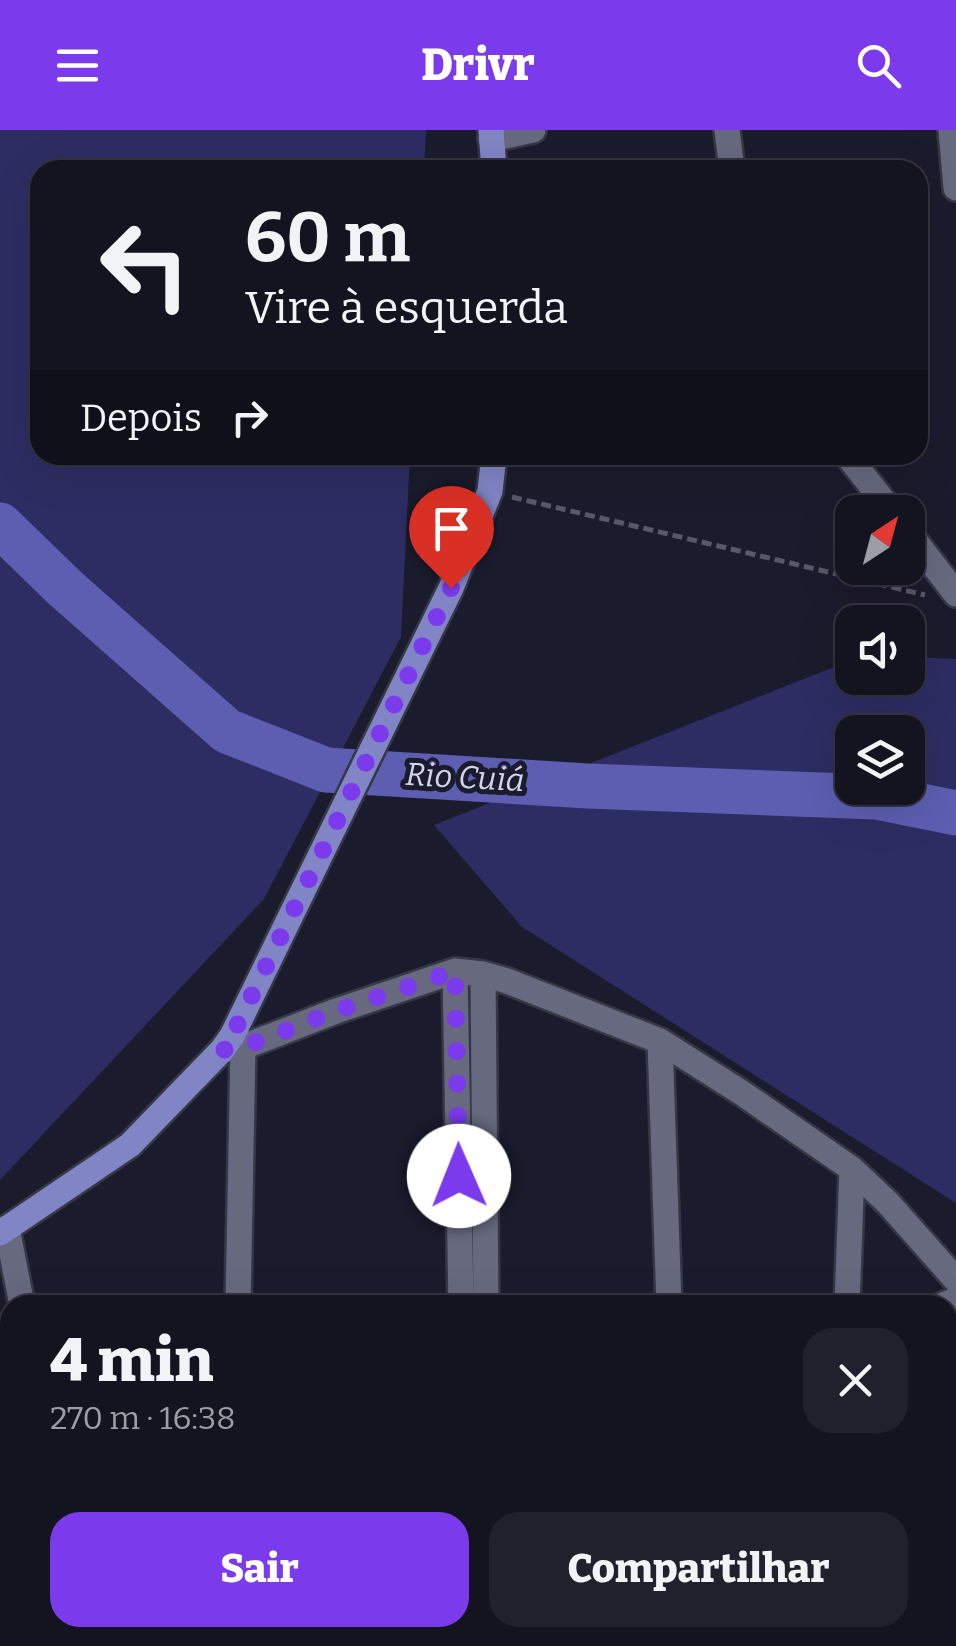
<!DOCTYPE html>
<html lang="pt">
<head>
<meta charset="utf-8">
<style>
	body { margin:0; font-family:Bitter,serif; background:#21212e; color:#f1f3f6; height:100vh; display:flex; flex-direction:column; font-size:38px; white-space:nowrap }
	* { box-sizing:border-box; margin:0 }
	p { font-size:32px; color:#9d9ea5 }
	.icon { flex:none; width:55px; height:55px; fill:none; stroke:currentColor; stroke-width:2; stroke-linecap:round; stroke-linejoin:round }
	.map { position:relative; flex:1; overflow:hidden }
	.panel { position:absolute; left:0px; top:1165px; width:958px; height:352px; display:flex; flex-direction:column; background:#141421; border-radius:30px 30px 0 0; box-shadow:0 10px 40px #0002,0 0 0 2px #33333f }
	.panel>* { flex:none }
	.top-card { position:absolute; left:30px; top:30px; width:898px; height:305px; border-radius:30px; box-shadow:0 10px 40px #0002,0 0 0 2px #33333f; background:#141421; color:#f1f3f6; overflow:hidden }
	.needle { width:65px; rotate:36deg }
	.controls { position:absolute; left:835px; top:365px; display:grid; gap:20px }
	.controls a { display:grid; place-items:center; width:90px; height:90px; border-radius:20px; background:#141421; box-shadow:0 10px 40px #0002,0 0 0 2px #33333f; font-size:50px }
	.pin { position:absolute; display:grid; place-items:center; width:85px; height:85px; color:#fff; margin:-102px -42px; border-radius:50% 50% 50% 0; rotate:-45deg; box-shadow:0 0 10px #0007 }
	.pin .icon { rotate:45deg }
	.me { position:absolute; width:110px; margin:-55px; rotate:359deg; stroke-linejoin:round; filter:drop-shadow(0 0 8px #0008) }
	.turn { display:flex; align-items:center; gap:35px; height:210px; padding:0 50px; font-size:45px }
	.turn .icon { width:130px; height:130px; stroke-width:2.5 }
	.turn b { display:block; font-size:70px; line-height:85px }
	.then { display:flex; align-items:center; height:95px; padding:0 50px; background:#0003; gap:20px; font-size:38px }
	.round { display:grid; place-items:center; flex:none; width:105px; height:105px; border-radius:30px; background:#21212e }
	.headline { display:flex; align-items:center; justify-content:space-between; height:170px; padding:0 50px }
	h1 { font-size:60px; font-weight:800; line-height:75px }
	.action { display:flex; gap:20px; margin-top:auto; padding:20px 50px }
	.action a { flex:1; height:115px; border-radius:30px; background:#7c3aed; color:#fff; font-size:40px; font-weight:800; line-height:115px; text-align:center }
	.action a+a { background:#21212e; color:#f1f3f6 }
	header { display:flex; justify-content:space-between; align-items:center; height:130px; padding:0 50px; background:#7c3aed; color:#fff; font-size:45px; font-weight:800 }
	.map>svg:first-child { display:block }
</style>
</head>
<body>
<header><svg class="icon" aria-label="menu" viewBox="0 0 24 24"><path d="M4 6h16M4 12h16M4 18h16"/></svg>Drivr<svg class="icon" aria-label="search" viewBox="0 0 24 24"><circle cx="10" cy="10" r="6"/><path d="M15 15l6 6"/></svg></header>
<div class="map">
<svg width="956" height="1516" viewBox="0 0 956 1516">
	<rect width="100%" height="100%" fill="#1a1b2c"/>
	<path fill="#2d2d63" fill-rule="evenodd" d="M0,0H426L424,40H40V325H410L401,507L264,769L0,1050Z
		M908,527L956,529V1073L522,797L434,695L852,530V548H908ZM852,602H908V658H852Z"/>
	<g fill="none" stroke-linecap="round" stroke-linejoin="round">
		<path stroke="#5d5eb1" stroke-width="45" d="M0,395L65,458L227,601L326,640L588,656L876,667L956,683"/>
		<g stroke="#363745" stroke-width="30">
			<path id="minor" d="M727,0L732,40
				M951,0L956,58
				M491,9L533,0
				M847,325L892,382
				M908,402L956,464
				M455,841L461,1175
				M483,844L486,1175
				M660,911L669,1175
				M222,920L243,917L336,881L455,841L483,844L507,851L660,911L742,963L852,1039L888,1073L956,1150
				M7,1098L22,1175
				M238,1175L243,917
				M847,1175L852,1039
				M943,1175L956,1170
				M0,1288L10,1268
				M948,1366L956,1363
				M0,1485L10,1489
				M56,1508L78,1516
				M122,1516L128,1508
				M381,1516L386,1508
				M408,1516L414,1508
				M540,1516L563,1508"/>
		</g>
		<g stroke="#363745" stroke-width="30">
			<path id="primary" d="M491,0L494,40
				M0,1103L130,1015L222,920L232,906L451,458L490,361L494,325"/>
		</g>
		<path stroke="#575968" stroke-width="5" stroke-dasharray="10 5" stroke-linecap="butt" d="M512,367L925,465"/>
		<use href="#minor" stroke="#67697f" stroke-width="25"/>
		<use href="#primary" stroke="#8185c6" stroke-width="25"/>
	</g>
	<g fill="none" stroke-linecap="round" stroke-linejoin="round">
		<path stroke="#7c3aed" stroke-width="18" stroke-dasharray="0 32.4" d="M451,458L232,906L222,920L243,917L336,881L455,841L459,1046"/>
	</g>
	<g text-anchor="middle" stroke-width="10" stroke-linejoin="round" paint-order="stroke">
		<g font-size="32" font-style="italic" fill="#d1d4eb" stroke="#1a1b2c">
			<text transform="translate(465 647) rotate(3)" y="11">Rio Cuiá</text>
		</g>
	</g>
</svg>
<div class="controls">
<a><svg class="needle" viewBox="-14 -14 28 28"><path d="M0-13l5 13h-10z" fill="#e53935"/><path d="M0 13l5-13h-10z" fill="#9d9ea5"/></svg></a>
<a><svg class="icon" aria-label="sound" viewBox="0 0 24 24"><path d="M4 9h4l5-4v14l-5-4H4zM17 9q2 3 0 6"/></svg></a>
<a><svg class="icon" aria-label="layers" viewBox="0 0 24 24"><path d="M12 4l9 5-9 5-9-5zM3 14l9 5 9-5"/></svg></a>
</div>
<div class="pin" style="left:451px;top:458px;background:#d93025"><svg class="icon" aria-label="arrive" viewBox="0 0 24 24"><path d="M6 21V4h12l-3 4 3 4H6"/></svg></div>
<svg class="me" style="left:459px;top:1046px" viewBox="-20 -20 40 40"><circle r="19" fill="#fff"/><path d="M0-13L10 11 0 6-10 11z" fill="#7c3aed"/></svg>
<div class="top-card">
<div class="turn"><svg class="icon" aria-label="left" viewBox="0 0 24 24"><path d="M17 20v-9H6M10 6l-5 5 5 5"/></svg><div><b>60 m</b>Vire à esquerda</div></div>
<div class="then">Depois<svg class="icon" aria-label="right" viewBox="0 0 24 24"><path d="M7 20v-9h11M14 6l5 5-5 5"/></svg></div>
</div>
<section class="panel">
<div class="headline"><div><h1>4 min</h1><p>270 m · 16:38</p></div><a class="round"><svg class="icon" aria-label="close" viewBox="0 0 24 24"><path d="M6 6l12 12M18 6L6 18"/></svg></a></div>
<div class="action"><a>Sair</a><a>Compartilhar</a></div>
</section>
</div>
</body>
</html>
